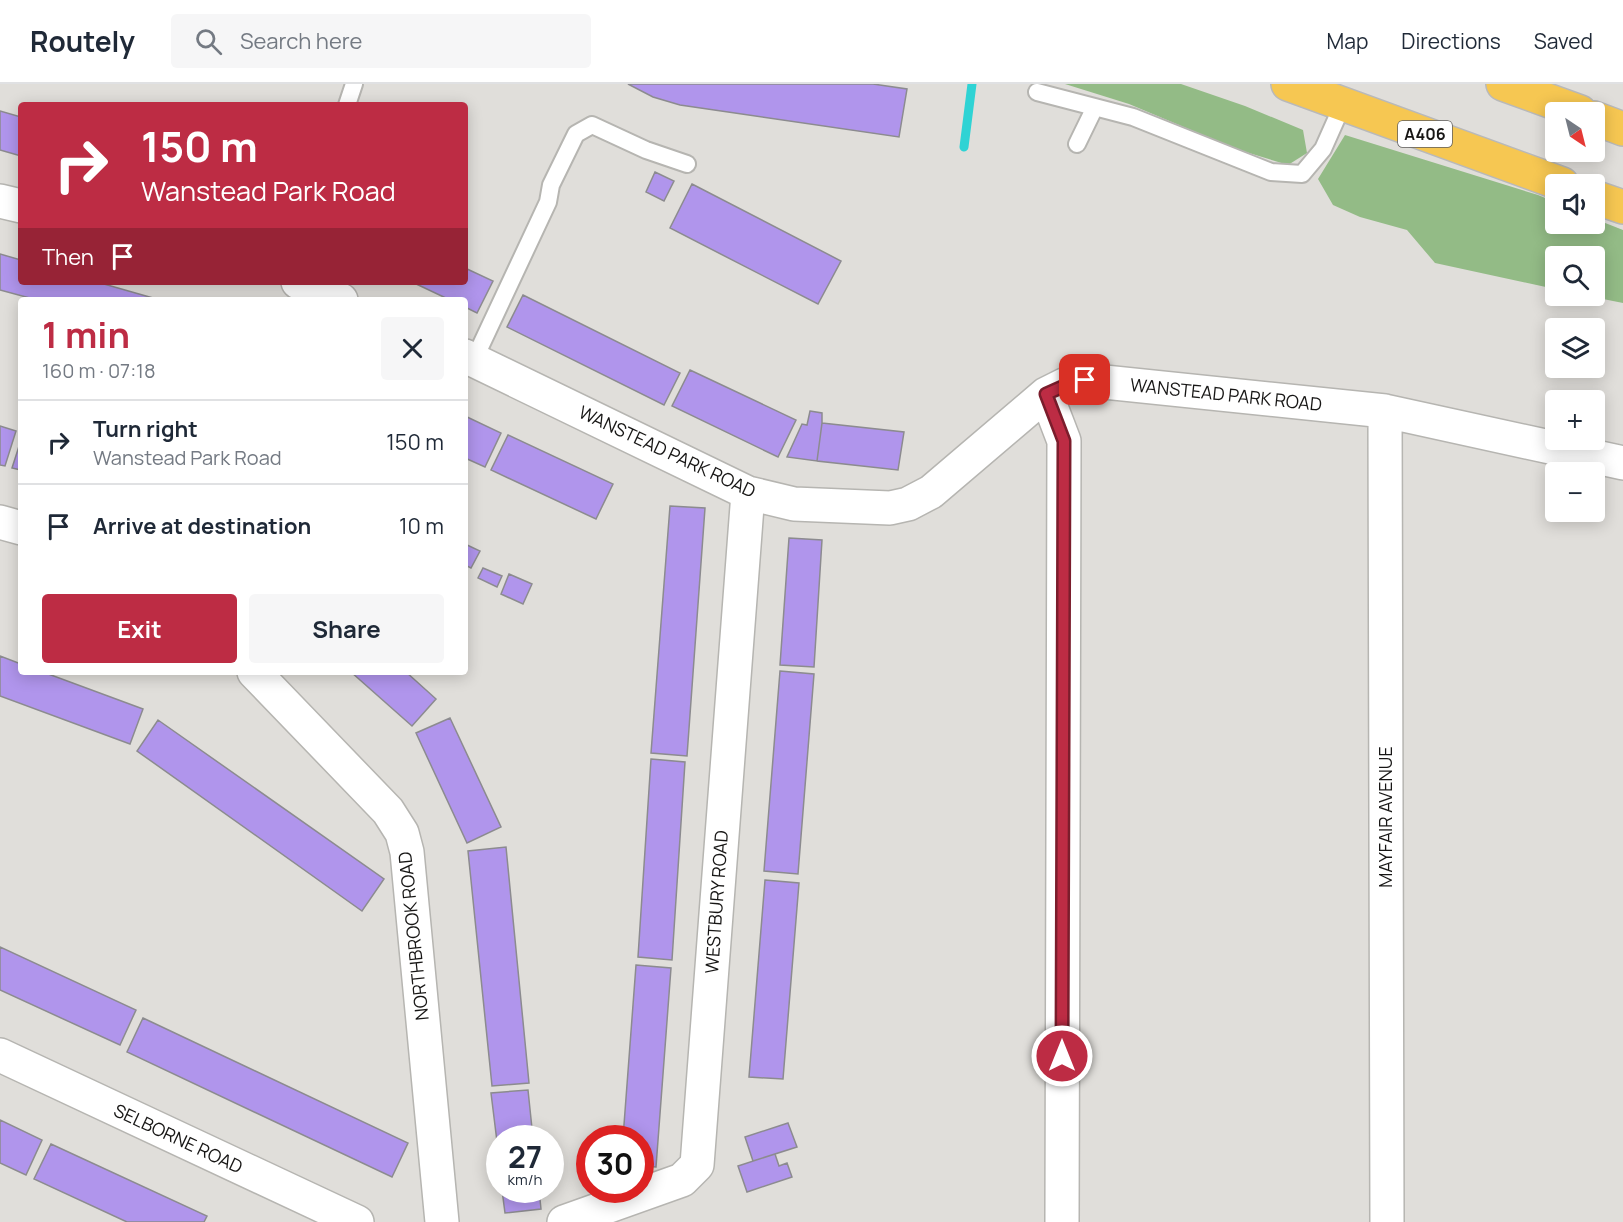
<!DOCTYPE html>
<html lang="en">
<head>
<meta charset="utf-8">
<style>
	body { margin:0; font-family:Manrope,sans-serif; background:#f6f6f7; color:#1f2937; height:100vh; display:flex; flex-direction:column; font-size:22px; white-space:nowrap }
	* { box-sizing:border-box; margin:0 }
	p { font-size:20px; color:#747a83 }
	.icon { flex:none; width:33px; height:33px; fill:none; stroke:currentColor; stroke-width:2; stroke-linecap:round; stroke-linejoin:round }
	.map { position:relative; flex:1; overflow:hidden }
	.details { position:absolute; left:18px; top:213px; width:450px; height:378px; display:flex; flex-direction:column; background:#fff; border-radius:6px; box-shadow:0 3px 15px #0003 }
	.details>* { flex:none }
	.top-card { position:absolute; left:18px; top:18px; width:450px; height:183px; border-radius:6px; box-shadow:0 3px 15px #0003; background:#bd2c44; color:#fff; overflow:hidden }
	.needle { width:39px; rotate:145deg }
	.tools { position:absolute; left:1545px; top:18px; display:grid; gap:12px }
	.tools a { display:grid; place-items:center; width:60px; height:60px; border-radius:6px; background:#fff; box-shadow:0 3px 15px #0003; font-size:30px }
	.speed { position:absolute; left:486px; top:1041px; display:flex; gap:12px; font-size:30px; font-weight:700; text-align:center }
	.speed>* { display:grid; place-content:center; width:78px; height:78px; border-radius:50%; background:#fff; box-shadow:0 3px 15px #0003; line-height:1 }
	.speed small { font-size:15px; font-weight:400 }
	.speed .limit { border:9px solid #d22; background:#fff; color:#111 }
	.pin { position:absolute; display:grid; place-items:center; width:51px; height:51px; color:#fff; margin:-26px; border-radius:12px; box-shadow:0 3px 9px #0006 }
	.me { position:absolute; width:66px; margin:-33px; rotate:0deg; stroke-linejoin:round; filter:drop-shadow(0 0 4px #0008) }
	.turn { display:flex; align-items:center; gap:21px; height:126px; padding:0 24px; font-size:27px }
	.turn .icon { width:78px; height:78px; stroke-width:2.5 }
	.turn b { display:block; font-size:42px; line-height:51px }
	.then { display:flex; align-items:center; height:57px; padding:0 24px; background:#0003; gap:12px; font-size:22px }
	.round { display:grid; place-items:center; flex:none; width:63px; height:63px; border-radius:6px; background:#f6f6f7 }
	.overview { display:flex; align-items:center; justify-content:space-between; height:102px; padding:0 24px }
	h1 { font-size:36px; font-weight:700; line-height:45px; color:#bd2c44 }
	.cta { display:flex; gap:12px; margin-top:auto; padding:12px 24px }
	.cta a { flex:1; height:69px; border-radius:6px; background:#bd2c44; color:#fff; font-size:24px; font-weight:700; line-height:69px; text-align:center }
	.cta a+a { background:#f6f6f7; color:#1f2937 }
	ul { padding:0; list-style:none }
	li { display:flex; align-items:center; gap:18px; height:84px; padding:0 24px; border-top:2px solid #e0e1e3 }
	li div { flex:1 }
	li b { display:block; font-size:22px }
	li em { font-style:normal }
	header { display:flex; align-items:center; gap:36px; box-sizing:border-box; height:84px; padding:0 30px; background:#fff; border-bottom:2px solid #e0e1e3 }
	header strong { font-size:28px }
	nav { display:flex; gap:33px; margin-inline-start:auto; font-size:21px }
	.search { width:420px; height:54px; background:#f6f6f7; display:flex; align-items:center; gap:15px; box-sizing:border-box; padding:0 21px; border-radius:6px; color:#747a83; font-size:22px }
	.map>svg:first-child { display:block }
</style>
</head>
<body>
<header>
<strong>Routely</strong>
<div class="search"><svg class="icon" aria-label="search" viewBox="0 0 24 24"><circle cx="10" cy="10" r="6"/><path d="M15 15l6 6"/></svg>Search here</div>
<nav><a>Map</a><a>Directions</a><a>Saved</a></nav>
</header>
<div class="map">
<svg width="1623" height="1138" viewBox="0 0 1623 1138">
	<rect width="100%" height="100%" fill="#e0deda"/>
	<path fill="#93bb86" d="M1065,0H1181L1245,22L1303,46L1307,69L1288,81L1236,65L1129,20Z
		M1345,51L1538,111L1555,118L1556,140H1594L1595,135L1623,146V219L1588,212H1594V172H1556L1555,205L1435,179L1407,146L1360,133L1333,121L1318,95Z"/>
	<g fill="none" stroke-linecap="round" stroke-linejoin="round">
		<path stroke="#2fd3d4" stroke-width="9" d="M964,63L972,0"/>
	</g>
	<path fill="#b095ec" stroke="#8c8b8f" stroke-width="1.5" d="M628,0H873L907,5L899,53L680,21L653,13Z
		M0,27L21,33V72L0,66Z
		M655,88L674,97L664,117L646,108Z
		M692,100L841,177L818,220L670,144Z
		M0,170L21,176V198H97L160,216H37L0,206Z
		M465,184L493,197L477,229L465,223V216H450L412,198H465Z
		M523,211L680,289L664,321L507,243Z
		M690,286L796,336L778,373L672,322Z
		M810,327L822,329V339L817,377L787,373L802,340L807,341Z
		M465,332L501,349L485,383L465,374Z
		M822,339L904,348L898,386L817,377Z
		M0,342L16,347L5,382L0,381Z
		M508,351L613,400L596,435L491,386Z
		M21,356V386L12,384Z
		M670,422L705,424L687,672L651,669Z
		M789,454L822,456L814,583L780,581Z
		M465,460L480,467L471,484L465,481Z
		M483,484L502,492L497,503L478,494Z
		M509,490L532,500L523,520L501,510Z
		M0,572L21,580V588H43L143,625L130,660L0,612Z
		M780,587L814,590L798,790L764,787Z
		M351,588H406L436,615L412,642Z
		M450,634L501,743L467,759L416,649Z
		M158,636L384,795L362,827L137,667Z
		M651,675L685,678L672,876L638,873Z
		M506,763L529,999L492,1002L468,767Z
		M765,796L799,799L783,995L749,993Z
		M0,863L136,926L120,961L0,906Z
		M636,881L671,884L656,1083L640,1082V1054H623Z
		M143,934L408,1059L392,1093L127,968Z
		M528,1006L533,1054H500V1082L491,1009Z
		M0,1036L42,1056L26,1091L0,1079Z
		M788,1039L797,1063L753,1077L745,1053Z
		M51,1060L207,1132L204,1138H127L34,1095Z
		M775,1070L779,1082L787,1079L792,1093L747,1108L738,1082Z
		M502,1106H539L541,1125L505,1129Z"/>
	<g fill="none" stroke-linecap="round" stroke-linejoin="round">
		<g stroke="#b6b5b1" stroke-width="20">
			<path id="service" d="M1037,8L1133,33L1271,88L1302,90L1323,65L1343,20
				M347,21L354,0
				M1077,60L1095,23
				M474,276L548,118L551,101L576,50L592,41L646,66L687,80"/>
		</g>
		<g stroke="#b6b5b1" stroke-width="36">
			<path id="minor" d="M0,117L21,122
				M298,198L341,216
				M465,272L748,409L794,420L890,424L908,420L931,408L1046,310L1064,301L1085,296L1385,327L1623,379
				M1046,310L1064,357L1062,1138
				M1385,327L1387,1138
				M0,438L21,444
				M254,588L388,727L402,749L407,768L442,1138
				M0,971L357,1138
				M564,1138L682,1096L697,1081L748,409"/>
		</g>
		<g stroke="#b9b9b9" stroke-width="36">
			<path id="trunk" d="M1288,0L1562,100
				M1503,0L1580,28
				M1594,34L1623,45
				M1594,113L1623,123"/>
		</g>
		<use href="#service" stroke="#fff" stroke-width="16"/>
		<use href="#minor" stroke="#fff" stroke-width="33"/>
		<use href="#trunk" stroke="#f6c752" stroke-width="33"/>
	</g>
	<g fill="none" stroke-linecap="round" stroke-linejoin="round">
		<g stroke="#7b1d2c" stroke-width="15">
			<path id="route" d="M1062,972L1064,357L1046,310L1064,302L1085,296"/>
		</g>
		<use href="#route" stroke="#bd2c44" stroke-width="10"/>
	</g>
	<g text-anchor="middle" stroke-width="4.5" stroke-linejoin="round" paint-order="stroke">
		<rect fill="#fff" stroke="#5d5c5b" stroke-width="1.5" x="1398" y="37" width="54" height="26" rx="4.5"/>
		<g font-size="16" font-weight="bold" fill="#171615">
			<text x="1425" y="56">A406</text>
		</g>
		<g font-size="18" fill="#171615" stroke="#fff">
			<text transform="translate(1226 311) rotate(6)" y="6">WANSTEAD PARK ROAD</text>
			<text transform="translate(667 368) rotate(25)" y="6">WANSTEAD PARK ROAD</text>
			<text transform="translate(1386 733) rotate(-90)" y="6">MAYFAIR AVENUE</text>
			<text transform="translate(717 818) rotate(-86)" y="6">WESTBURY ROAD</text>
			<text transform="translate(414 852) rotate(-96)" y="6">NORTHBROOK ROAD</text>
			<text transform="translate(178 1055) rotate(25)" y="6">SELBORNE ROAD</text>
		</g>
	</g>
</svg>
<div class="tools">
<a><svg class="needle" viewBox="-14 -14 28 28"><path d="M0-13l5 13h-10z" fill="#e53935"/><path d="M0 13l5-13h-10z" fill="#747a83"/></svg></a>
<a><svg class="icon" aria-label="sound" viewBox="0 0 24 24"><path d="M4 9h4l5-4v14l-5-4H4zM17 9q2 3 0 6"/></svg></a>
<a><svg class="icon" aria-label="search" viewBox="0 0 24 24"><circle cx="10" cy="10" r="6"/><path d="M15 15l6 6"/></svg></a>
<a><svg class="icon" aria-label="layers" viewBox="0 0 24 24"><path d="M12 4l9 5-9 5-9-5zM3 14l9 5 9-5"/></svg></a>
<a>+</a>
<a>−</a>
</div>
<div class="speed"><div>27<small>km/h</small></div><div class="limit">30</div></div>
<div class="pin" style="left:1085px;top:296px;background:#d93025"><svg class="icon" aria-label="arrive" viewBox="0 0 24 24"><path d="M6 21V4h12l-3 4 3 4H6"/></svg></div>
<svg class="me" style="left:1062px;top:972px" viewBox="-20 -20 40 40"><circle r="17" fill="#bd2c44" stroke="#fff" stroke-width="3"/><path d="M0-11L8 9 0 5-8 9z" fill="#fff"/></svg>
<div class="top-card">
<div class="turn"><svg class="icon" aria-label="right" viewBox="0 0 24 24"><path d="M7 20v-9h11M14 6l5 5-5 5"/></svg><div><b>150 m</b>Wanstead Park Road</div></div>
<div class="then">Then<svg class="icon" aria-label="arrive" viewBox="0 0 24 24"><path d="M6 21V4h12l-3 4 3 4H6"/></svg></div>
</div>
<section class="details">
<div class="overview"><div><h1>1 min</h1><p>160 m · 07:18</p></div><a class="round"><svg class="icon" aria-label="close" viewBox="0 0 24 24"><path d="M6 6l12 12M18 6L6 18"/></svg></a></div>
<ul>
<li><svg class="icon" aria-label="right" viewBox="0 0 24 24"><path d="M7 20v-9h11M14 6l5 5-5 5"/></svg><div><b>Turn right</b><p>Wanstead Park Road</p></div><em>150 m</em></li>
<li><svg class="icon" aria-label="arrive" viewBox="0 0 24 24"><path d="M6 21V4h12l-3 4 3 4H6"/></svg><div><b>Arrive at destination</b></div><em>10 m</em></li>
</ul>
<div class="cta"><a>Exit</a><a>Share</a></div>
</section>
</div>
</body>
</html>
